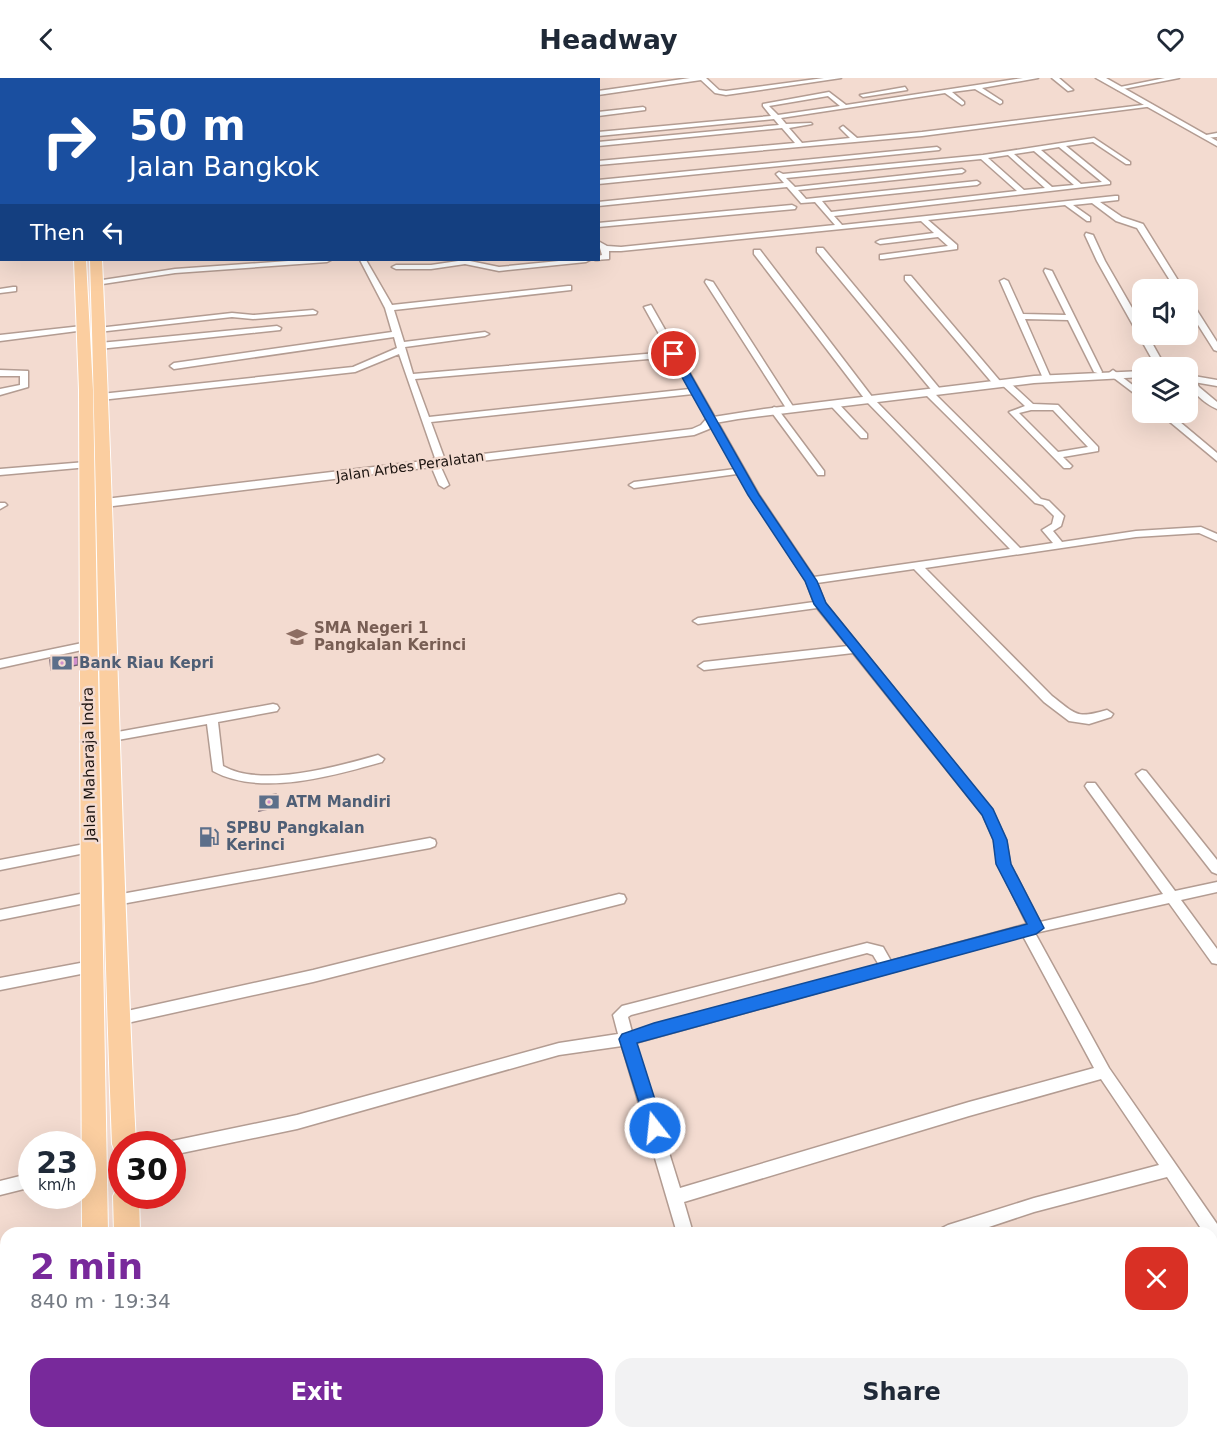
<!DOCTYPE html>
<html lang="en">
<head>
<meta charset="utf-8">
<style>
	body { margin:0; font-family:"DejaVu Sans",sans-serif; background:#f2f2f3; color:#1f2937; height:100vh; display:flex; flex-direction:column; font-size:22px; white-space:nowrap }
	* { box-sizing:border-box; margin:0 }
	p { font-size:20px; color:#747a83 }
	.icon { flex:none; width:33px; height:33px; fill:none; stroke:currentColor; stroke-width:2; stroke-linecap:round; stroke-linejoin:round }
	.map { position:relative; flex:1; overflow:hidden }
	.sheet { position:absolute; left:0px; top:1149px; width:1218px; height:212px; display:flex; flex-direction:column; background:#fff; border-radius:18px 18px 0 0; box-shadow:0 6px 24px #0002 }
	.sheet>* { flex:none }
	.banner { position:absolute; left:0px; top:0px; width:600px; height:183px; box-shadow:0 6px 24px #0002; background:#1a4fa0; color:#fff; overflow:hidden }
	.fabs { position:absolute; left:1132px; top:201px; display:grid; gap:12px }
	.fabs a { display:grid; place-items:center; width:66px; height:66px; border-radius:12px; background:#fff; box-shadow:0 6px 24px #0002; font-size:30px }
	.speed { position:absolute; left:18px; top:1053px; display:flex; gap:12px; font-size:30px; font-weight:700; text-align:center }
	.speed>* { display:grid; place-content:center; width:78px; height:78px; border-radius:50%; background:#fff; box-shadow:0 6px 24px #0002; line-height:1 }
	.speed small { font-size:15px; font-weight:400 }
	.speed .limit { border:9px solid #d22; background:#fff; color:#111 }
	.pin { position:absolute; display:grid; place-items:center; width:51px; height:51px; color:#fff; margin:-26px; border:3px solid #fff; border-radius:50%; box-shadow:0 2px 6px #0007 }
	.me { position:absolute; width:66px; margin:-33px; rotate:344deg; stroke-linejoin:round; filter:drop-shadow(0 0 4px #0008) }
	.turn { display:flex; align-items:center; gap:21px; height:126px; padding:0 30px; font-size:27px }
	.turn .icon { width:78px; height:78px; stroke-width:2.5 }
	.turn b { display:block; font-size:42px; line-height:51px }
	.then { display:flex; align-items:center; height:57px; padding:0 30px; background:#0003; gap:12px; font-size:22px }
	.round { display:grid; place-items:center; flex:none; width:63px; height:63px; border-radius:18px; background:#f2f2f3 }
	.headline { display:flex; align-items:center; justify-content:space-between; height:102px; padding:0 30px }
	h1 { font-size:36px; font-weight:800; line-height:45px; color:#78299b }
	.cta { display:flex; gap:12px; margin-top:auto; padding:12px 30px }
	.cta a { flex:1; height:69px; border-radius:18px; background:#78299b; color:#fff; font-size:24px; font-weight:800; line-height:69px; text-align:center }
	.cta a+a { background:#f2f2f3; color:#1f2937 }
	header { display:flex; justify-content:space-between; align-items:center; height:78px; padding:0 30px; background:#fff; font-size:27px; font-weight:800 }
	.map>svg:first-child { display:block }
</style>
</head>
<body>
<header><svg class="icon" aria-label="back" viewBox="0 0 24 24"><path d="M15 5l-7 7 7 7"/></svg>Headway<svg class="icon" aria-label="heart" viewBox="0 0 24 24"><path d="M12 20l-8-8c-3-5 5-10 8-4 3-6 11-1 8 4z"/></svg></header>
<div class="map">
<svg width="1217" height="1360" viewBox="0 0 1217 1360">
	<rect width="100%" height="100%" fill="#f3dbd0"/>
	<path fill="#d08ecc" stroke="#716170" stroke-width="1.5" d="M78,579V587L51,592L50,582Z
		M276,716L278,729L259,733L262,719Z"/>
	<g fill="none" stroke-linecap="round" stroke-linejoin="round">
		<g stroke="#b39c92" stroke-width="3">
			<path id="minor" d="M127,0H135L133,2Z
				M206,0H212L213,2H207Z
				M241,0H247V2H241Z
				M305,0H318L301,2Z
				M494,0H500L501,2H495Z
				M566,0H578L562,2Z
				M690,0H706L719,12L726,13L824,0H841L726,17L715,15L701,2L598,17V13Z
				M1023,0H1038L982,10L1002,23V25L1000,26L975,11L952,14L964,24V26L962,27L945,15L781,40L786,46L811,45L812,46L789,50L802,65L850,60L840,50L843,48L857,60L922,54L1151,26L1154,28L922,58L598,87V83L795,65L782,50L598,68V64L779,47L774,41L598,58V54L771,38L763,28V26L829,14L846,27ZM828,18L840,28L778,37L769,28Z
				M1052,0H1059L1073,12L1068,13Z
				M1165,0H1179L1118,12L1115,10Z
				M905,9L907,12L863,19L860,17Z
				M643,29L645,30V32L598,38V34Z
				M0,44H2V48H0Z
				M1217,55V59L1204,60L1201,58Z
				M1094,60L1130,84V86H1126L1093,64L1066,68L1110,104V106L834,138L842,147L1115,118H1118V122L1100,124L1122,139L1143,146L1184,212H1176L1137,150L1116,143L1092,125L1073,127L1090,139V143H1087L1065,127L928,142L957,167V171L883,181H880V177L948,168L938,159L880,166L876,164L880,162L934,155L921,143L621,173H609V181L595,182H598V178L602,177L598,163L607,168L621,169L835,147L815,124L801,125L787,109L598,128V124L784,105L776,96L779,94L783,96L983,77ZM1059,69L1102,104L1081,106L1041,72ZM1034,73L1074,107L1052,109L1014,76ZM1008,77L1045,110L1024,112L988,80ZM981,81L1017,113L831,134L822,123L977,107L980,105L977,103L806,121L798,112L962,95L965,93L962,91L795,109L786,100Z
				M937,69L940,71L939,72L598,106V102Z
				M0,111H2V115H0Z
				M792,127L796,129L795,131L598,149V145Z
				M0,142H2V146H0Z
				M1086,155L1093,157L1105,183L1143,249V256H1147L1166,290H1157L1097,183L1085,157Z
				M817,170H823L940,311V315H934L817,174Z
				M754,172H760L873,320L1020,470L1053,465L1042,452L1052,446L1054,438L1043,427L1035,425L925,316V312H931L1041,421L1049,423L1064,438L1061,448L1053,453L1062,464L1136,453L1201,449L1217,456V463L1199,455L1136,459L925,490L1052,618C1077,637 1076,641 1107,632L1113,636L1111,639L1089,646L1069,643L1044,624L914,491L817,505L825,525L992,732L1006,762L1010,786L1040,844L1163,816L1087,711L1085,708L1087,705H1095L1175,813L1217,804V814L1181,822L1217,871V886L1212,885L1169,825L1035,855L1109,990L1217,1146V1168L1212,1166V1155H1204L1167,1099L1034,1134L971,1155H940L942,1150L948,1147L1034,1120L1159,1087L1101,1001L969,1038L684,1124L693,1155H677L622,968L559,977L297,1051L172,1077V1066H166L172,1063L297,1037L559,965L618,956L613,937L622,928L867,865L883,869L891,883L1027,846L998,786L994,762L983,737L853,575L704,592L698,588L704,584L848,568L817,530L698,546L693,543L698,540L814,524L806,503L737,396L634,410L629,407L634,404L735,391L693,316L431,344L445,382L439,385L449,407L444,410L439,407L429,383L435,380L399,276L355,294L101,322L97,319L101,316L353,289L397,270L394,259L174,291L170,288L174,285L392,254L385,230L360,182H366L392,227L568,208H571V212L394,232L404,264L485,254L489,256L485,258L405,269L413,296L669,274L644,229L651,227L759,417L814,499L1010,471L867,324L754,176ZM672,279L690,311L429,339L415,301ZM1023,858L1094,990L969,1024L680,1110L635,965ZM867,875L873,877L879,887L632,954L628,939L631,937Z
				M302,182H331L327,184L175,195L96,207L92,205L96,203L175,191Z
				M465,182L499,189L569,182H590L586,184L499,193L465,186L431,191H396L392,189L396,187H431Z
				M1045,191L1052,193L1102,294L1101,296L1094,294L1068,242L1025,241L1050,298L1046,301L1042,298L1000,203L1004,201L1008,203L1023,236L1066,237L1044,193Z
				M905,198H911L1000,303L1007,302L1033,326L1058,327L1098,369V373L1063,379L1072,388L1070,390H1064L1009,334L1025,328L1001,306L994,307L905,202ZM1031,332H1053L1088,369L1058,374L1019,335Z
				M706,202L713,204L794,330L793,332L790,333L786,330L705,204Z
				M13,209H16V213L0,215V211Z
				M1188,223H1191L1217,264V273L1214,272L1188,231Z
				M313,232L317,234L316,236L253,241L232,239L98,254L94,252L98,250L232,235L253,237Z
				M82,248H85V252L0,263V257Z
				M277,248L281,250L280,252L99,271L95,268L99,265L121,263Z
				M0,292L28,293V309L0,317V311L20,307V298H0Z
				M1113,292L1143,315V322L1110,297L1109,295Z
				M1188,298H1193L1199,309L1217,324V331C1204,325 1188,312 1188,298Z
				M834,323L837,324L867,356V360H861L831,328L830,326Z
				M774,329L777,330L824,393V397H818L770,332Z
				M1158,334H1168L1217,375V383Z
				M86,384L91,387L89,389L0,397V391Z
				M0,425H5L7,427L0,431Z
				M87,564L93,568L91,570L0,590V582Z
				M273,626L277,627L279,630L277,633L218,644L223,688C262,710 336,689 378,677L384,681L382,684C333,698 260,719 213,693L207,646L112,663L106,659L112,655Z
				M1142,692L1146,693L1217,782V796L1212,794L1138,699L1136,696Z
				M430,760L435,762L436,765L435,768L430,770L116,827L111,826L109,822L111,818L116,817Z
				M90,765L95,767L96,770L95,773L0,792V782Z
				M90,814L95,815L97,819L95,823L0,842V832Z
				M619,816L624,817L626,821L624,825L313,904L118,947L113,945L111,941L113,937L118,935L313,892Z
				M91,883L96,885L98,889L96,893L0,912V900Z
				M32,1095V1109L0,1117V1103Z
				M6,1215V1231L0,1232V1216Z
				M1212,1312L1217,1314V1337L1212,1335Z
				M304,1354H346L343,1360H302Z
				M731,1354H749L750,1360H732Z"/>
		</g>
		<g stroke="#b39c92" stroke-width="3">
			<path id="tertiary" d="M1096,0H1106L1217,63V68Z
				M1143,293V299L1034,305L738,341L715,345L709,351L694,357L105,429L99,425L105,421L692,351L701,347L707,340L764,331L1034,298Z
				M1188,297L1217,302V308L1188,303Z"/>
		</g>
		<g stroke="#fff" stroke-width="2">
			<path id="trunk" d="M73,0H83V2H73Z
				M74,182H86L93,312L108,1155H82L79,312Z
				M90,182H102C116,477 121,772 136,1066H122V1076L115,1074L112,1066C100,771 99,477 90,182Z
				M122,1108V1118H139L140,1155H114L113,1118L117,1110Z
				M80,1354H110V1360H80Z
				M121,1354H151V1360H121Z"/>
		</g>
		<use href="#minor" fill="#fff" fill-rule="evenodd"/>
		<use href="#tertiary" fill="#fff" fill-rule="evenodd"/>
		<use href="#trunk" fill="#fbcea0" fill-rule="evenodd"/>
	</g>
	<path fill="#1a73e8" stroke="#114b97" stroke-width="1.5" d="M674,273L679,276L759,417L817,503L826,525L993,731L1007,762L1011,786L1044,850L1036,856L637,965L664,1050L661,1056L655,1058L649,1056L647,1050L619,961L622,956L654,945L1027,846L996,786L993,762L982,737L814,526L805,503L748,417L669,276Z"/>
	<defs>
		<g id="school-bare" transform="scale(1.62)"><path d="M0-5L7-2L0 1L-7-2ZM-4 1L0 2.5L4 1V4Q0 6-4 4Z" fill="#8d6e63" stroke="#f3dbd0" stroke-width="2.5" paint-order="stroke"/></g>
		<g id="bank-bare" transform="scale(1.62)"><path d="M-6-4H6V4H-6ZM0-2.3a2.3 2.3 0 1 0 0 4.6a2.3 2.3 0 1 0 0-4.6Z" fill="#5c6f8a" stroke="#f3dbd0" stroke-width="2.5" paint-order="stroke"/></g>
		<g id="fuel-bare" transform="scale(1.62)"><path d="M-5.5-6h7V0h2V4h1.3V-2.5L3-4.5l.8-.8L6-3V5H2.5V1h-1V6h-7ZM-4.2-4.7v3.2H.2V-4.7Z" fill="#5c6f8a" stroke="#f3dbd0" stroke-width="2.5" paint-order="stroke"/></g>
	</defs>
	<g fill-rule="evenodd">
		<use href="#school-bare" x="297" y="559"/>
		<use href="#bank-bare" x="62" y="585"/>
		<use href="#bank-bare" x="269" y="724"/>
		<use href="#fuel-bare" x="209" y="759"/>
	</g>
	<g text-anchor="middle" stroke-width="5" stroke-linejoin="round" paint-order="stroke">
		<g font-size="14" fill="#1b130f" stroke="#f3dbd0">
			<text transform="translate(410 388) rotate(-8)" y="5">Jalan Arbes Peralatan</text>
		</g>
		<g font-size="15" font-weight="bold" fill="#785e54" stroke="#f3dbd0" text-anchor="start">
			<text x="314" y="555">SMA Negeri 1<tspan x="314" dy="17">Pangkalan Kerinci</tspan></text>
		</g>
		<g font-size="15" font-weight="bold" fill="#4e5e75" stroke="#f3dbd0" text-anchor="start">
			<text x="79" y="590">Bank Riau Kepri</text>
			<text x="286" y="729">ATM Mandiri</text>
			<text x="226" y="755">SPBU Pangkalan<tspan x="226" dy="17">Kerinci</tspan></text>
		</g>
		<g font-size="15" fill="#1b130f" stroke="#f3dbd0">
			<text transform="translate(89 686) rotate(-91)" y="5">Jalan Maharaja Indra</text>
		</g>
	</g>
</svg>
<div class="fabs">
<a><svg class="icon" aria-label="sound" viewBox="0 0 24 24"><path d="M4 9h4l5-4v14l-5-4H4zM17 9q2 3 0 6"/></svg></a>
<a><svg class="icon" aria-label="layers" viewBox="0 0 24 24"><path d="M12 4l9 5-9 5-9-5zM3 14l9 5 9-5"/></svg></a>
</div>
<div class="speed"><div>23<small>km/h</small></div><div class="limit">30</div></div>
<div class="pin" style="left:674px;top:276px;background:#d93025"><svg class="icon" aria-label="arrive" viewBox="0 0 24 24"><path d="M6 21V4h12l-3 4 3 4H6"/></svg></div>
<svg class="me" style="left:655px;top:1050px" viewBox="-20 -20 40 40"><circle r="17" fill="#1a73e8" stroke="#fff" stroke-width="3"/><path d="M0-11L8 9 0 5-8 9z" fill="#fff"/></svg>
<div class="banner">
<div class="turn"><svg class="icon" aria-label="right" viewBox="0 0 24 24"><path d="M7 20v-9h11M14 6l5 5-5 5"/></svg><div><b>50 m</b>Jalan Bangkok</div></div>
<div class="then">Then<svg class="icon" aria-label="left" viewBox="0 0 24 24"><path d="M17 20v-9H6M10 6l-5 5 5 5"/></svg></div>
</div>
<section class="sheet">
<div class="headline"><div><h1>2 min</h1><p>840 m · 19:34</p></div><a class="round" style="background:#d93025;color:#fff"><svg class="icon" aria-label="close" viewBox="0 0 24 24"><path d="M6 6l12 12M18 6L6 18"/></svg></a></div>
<div class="cta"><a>Exit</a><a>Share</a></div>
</section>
</div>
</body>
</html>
